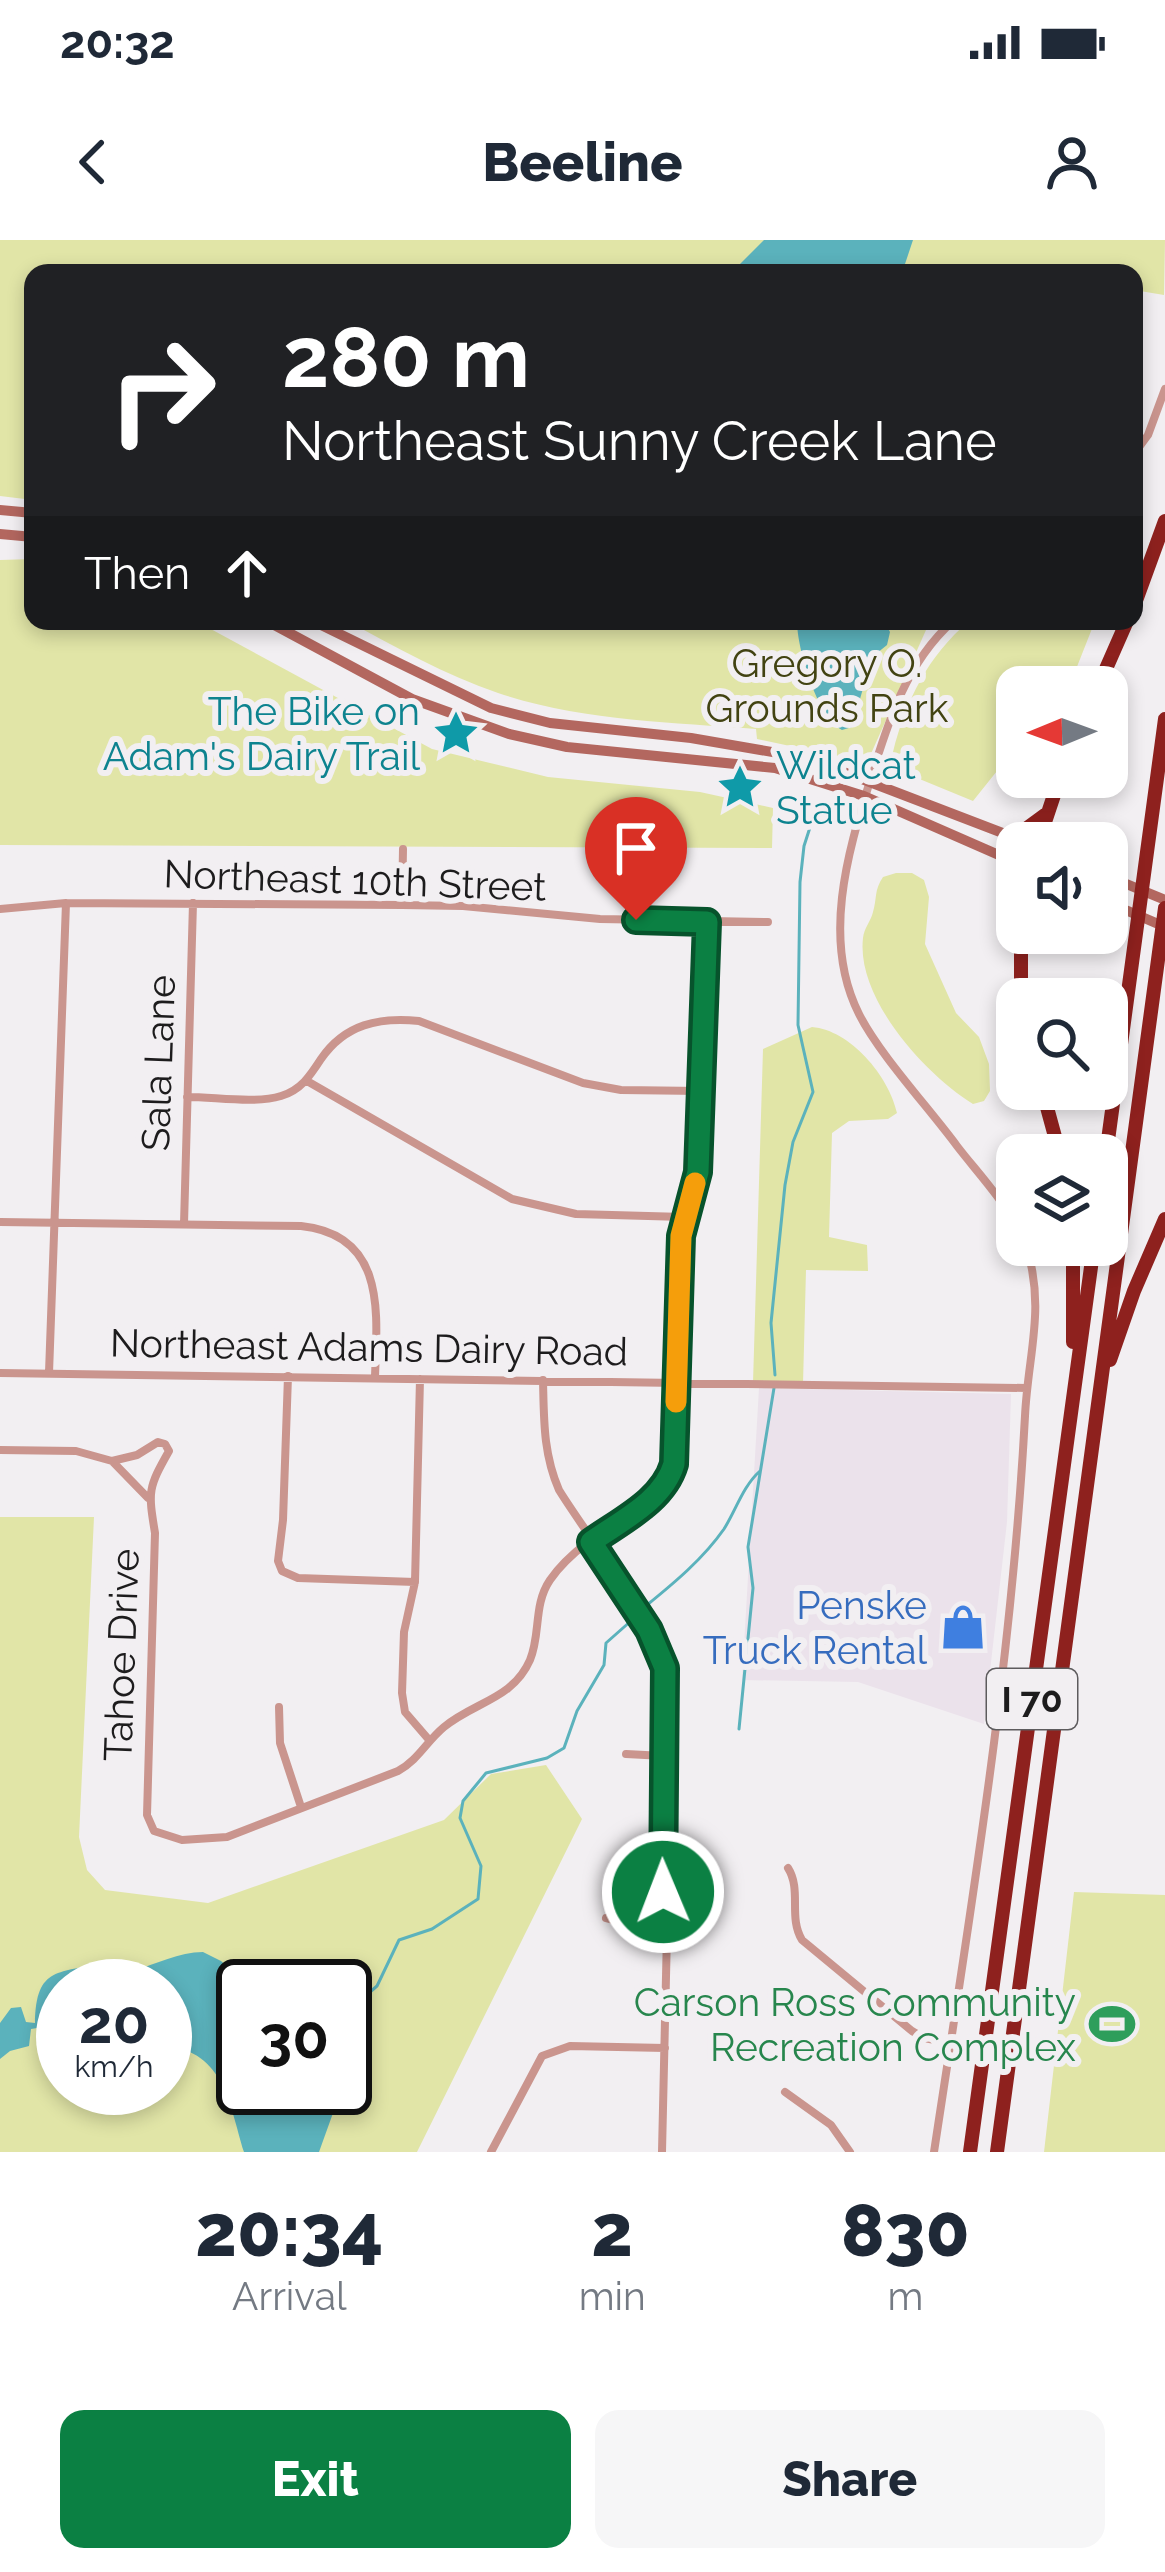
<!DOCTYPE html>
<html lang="en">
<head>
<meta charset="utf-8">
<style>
	body { margin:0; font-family:Raleway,sans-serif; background:#f6f6f7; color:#1f2937; height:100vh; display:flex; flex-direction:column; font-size:45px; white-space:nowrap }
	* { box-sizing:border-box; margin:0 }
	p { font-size:39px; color:#747a83 }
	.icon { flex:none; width:66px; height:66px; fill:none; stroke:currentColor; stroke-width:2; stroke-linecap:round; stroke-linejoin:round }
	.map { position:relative; height:1912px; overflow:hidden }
	.sheet { display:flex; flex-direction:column; background:#fff; flex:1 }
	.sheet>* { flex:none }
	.top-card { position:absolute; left:24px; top:24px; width:1119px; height:366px; border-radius:24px; box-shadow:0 6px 18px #0003; background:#202124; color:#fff; overflow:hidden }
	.needle { width:78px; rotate:269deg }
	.controls { position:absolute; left:996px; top:426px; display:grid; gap:24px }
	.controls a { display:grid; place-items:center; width:132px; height:132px; border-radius:24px; background:#fff; box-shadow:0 6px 18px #0003; font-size:60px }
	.speed { position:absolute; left:36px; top:1719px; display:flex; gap:24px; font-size:60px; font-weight:700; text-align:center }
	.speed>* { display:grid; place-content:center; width:156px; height:156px; border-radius:50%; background:#fff; box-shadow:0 6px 18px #0003; line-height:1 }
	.speed small { font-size:30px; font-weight:400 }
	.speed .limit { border:6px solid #111; border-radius:18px; background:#fff; color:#111 }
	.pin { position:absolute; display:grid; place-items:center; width:102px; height:102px; color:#fff; margin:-123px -51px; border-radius:50% 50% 50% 0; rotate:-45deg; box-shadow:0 0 12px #0007 }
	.pin .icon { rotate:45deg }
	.me { position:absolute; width:132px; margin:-66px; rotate:359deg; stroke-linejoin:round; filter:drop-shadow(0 0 9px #0008) }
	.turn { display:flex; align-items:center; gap:42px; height:252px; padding:0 60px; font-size:54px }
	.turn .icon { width:156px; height:156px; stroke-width:2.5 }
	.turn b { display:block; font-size:84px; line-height:102px }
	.then { display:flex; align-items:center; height:114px; padding:0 60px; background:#0003; gap:24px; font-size:45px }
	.eta { display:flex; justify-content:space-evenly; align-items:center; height:204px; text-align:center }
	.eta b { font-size:72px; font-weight:800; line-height:84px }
	.primary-button { display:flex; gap:24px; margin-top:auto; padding:24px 60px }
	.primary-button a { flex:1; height:138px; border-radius:24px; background:#0b8043; color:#fff; font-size:48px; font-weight:800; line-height:138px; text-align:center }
	.primary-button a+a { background:#f6f6f7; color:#1f2937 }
	.status { display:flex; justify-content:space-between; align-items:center; height:84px; padding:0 60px; background:#fff; direction:ltr }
	.status svg { height:33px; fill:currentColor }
	header { display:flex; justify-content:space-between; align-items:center; height:156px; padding:0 60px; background:#fff; font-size:54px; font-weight:800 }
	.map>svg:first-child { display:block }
</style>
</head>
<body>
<div class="status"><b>20:32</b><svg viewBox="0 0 49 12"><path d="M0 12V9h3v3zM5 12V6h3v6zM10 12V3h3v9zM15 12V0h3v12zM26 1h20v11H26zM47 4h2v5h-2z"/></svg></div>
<header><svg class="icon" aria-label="back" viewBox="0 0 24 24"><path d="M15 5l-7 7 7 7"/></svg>Beeline<svg class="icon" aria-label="person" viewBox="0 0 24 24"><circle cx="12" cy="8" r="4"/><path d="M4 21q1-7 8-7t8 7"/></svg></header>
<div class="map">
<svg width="1165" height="1912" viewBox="0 0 1165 1912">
	<rect width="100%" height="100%" fill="#f2eff2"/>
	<path fill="#ebe2eb" d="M759,1148L1011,1154L1007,1282L984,1484L858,1442L742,1440Z"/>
	<path fill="#e1e5a7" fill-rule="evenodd" d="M0,0H1165L1164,55L1134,50V33H33V260L0,256Z
		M33,319V381H196L432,509L548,537L700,552L773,568L772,608L0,605V320Z
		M347,381H930L870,516L860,521L757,499L756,489C670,482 582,481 498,453C445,435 396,407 347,381Z
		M969,381H1095L1069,447H1017V506L973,561L900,531L893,512C906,460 928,416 969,381Z
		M896,633H912L924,640L929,657L925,704L956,773L979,797L989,824L990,851L984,861L973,864C926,835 856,759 863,698C864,688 871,681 873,672C877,659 874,650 883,637Z
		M812,787C850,790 889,836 897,873L888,879L849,881L832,893L829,997L867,1005L868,1031L806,1030L803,1144L753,1143L763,809Z
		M0,1277H94L79,1597L87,1630L105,1650L208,1663L444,1580L491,1534L546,1525L582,1579L417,1912H0ZM63,1746H165V1848H63ZM243,1746H345V1848H243Z
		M1074,1652L1165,1655V1912H1044Z"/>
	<path fill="#5bb2bc" d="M764,0H913L902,33H731Z
		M797,381H884L890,392L887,405L872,417L852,487L842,490C817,477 797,409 797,381Z
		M203,1712L221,1721L250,1746H243V1848H342L319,1912H244C229,1863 225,1813 165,1805V1746H126L133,1731C156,1724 179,1712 203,1712Z
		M107,1722L114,1725L120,1746H63V1800L52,1801L37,1788L31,1789L29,1806L10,1811L0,1819V1783L11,1768L21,1767L26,1782L35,1783C36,1725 59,1734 107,1722Z"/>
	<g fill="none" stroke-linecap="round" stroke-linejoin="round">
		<path stroke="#5bb2bc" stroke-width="3" d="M775,1135L771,1083L785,945L793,902L813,852L798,785L800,642L804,606L814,575
			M647,1365C674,1343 703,1319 724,1289C736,1270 743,1246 760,1231
			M739,1489L753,1348L748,1307L774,1148
			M347,1772L377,1746L399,1700L432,1689L478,1659L481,1626L460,1578L463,1561L486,1533L547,1518L564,1508L577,1471L604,1425L606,1403L632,1380"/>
		<path stroke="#ca958e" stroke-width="8" d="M1134,214L1148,195L1165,149
			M953,381C906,423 888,482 870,541C847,614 822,701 859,774C879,814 929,868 957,906C977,932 1002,958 1017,988
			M402,665L403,609
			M0,669L66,663L402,665L463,666L600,679L768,682
			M307,841L512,959L576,974L684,977
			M187,857C216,857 254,864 281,856C301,850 310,836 321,819C345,784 379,777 419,781L583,843L621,850L701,851
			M0,982L301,986C387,995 377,1074 375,1137
			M184,984L193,663
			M0,1133L1026,1148
			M49,1133L66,663
			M288,1136L283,1280L278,1321L282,1331L298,1338L415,1342
			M420,1139L415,1342L404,1392L402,1453L405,1472L430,1501
			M543,1140C544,1179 543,1213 559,1250C593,1305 658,1382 668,1445L662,1636L667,1693L662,1912
			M0,1210L76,1211L112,1221L137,1215L158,1202L165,1204L169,1211C148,1248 148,1251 155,1293L147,1575L154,1591L182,1600L227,1597L398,1531C419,1519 426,1502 444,1487C474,1462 513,1459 530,1420C541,1394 533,1365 550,1340C575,1304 623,1279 659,1254L669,1241L674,1224L681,996L698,932L708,681
			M113,1222L148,1258
			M279,1467L280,1503L301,1567
			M626,1514L664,1516
			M788,1628C802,1650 788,1677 802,1700L912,1791L924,1798L951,1803
			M606,1678L667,1693
			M785,1852L831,1885L850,1912
			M491,1912L542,1816L570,1806L665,1808
			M934,1912C971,1668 1012,1422 1025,1176C1028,1113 1046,1069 1026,1005"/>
		<path stroke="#b3675f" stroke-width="10" d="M0,270L33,273
			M0,294L33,297
			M267,381L412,459L509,494L567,507L775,528L864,556L1017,623
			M313,381L491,468L550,483L691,498L807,518L1029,603
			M1107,636L1165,660
			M1107,662L1165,687"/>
		<path stroke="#8e211e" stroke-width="14" d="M1134,366L1165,281
			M1098,447L1127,381
			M1015,597L1045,575
			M1038,603L1060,537
			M1021,693V759
			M1042,849L1060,915
			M1106,915L1165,479
			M1073,1102V1005
			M1110,1120L1134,1051L1165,979
			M970,1912L1094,1005
			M997,1912L1165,668"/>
	</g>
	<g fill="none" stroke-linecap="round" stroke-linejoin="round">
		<g stroke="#07532c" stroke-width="30">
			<path id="route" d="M636,680L707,682L698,932L681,996L674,1224C663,1261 622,1280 591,1302L649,1390L665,1428L663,1652"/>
		</g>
		<use href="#route" stroke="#0b8043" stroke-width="21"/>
		<path stroke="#f59e0b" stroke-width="21" d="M676,1162L681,996L695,943"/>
	</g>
	<defs>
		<g id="sight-bare" transform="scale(3.6)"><path d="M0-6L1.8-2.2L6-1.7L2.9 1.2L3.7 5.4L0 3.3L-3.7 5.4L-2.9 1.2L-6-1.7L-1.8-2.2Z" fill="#0f9aa8" stroke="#f2eff2" stroke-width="2.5" paint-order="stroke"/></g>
		<g id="shop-bare" transform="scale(3.6)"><path d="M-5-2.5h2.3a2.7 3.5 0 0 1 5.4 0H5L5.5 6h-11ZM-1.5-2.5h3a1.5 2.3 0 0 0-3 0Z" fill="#3f7fe0" stroke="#f2eff2" stroke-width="2.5" paint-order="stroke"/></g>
		<g id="stadium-bare" transform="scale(3.6)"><path d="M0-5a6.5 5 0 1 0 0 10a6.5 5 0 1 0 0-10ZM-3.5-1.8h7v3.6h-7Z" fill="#2e9e5b" stroke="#f2eff2" stroke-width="2.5" paint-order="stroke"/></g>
	</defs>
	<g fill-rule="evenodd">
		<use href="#sight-bare" x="456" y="493"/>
		<use href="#sight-bare" x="740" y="547"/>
		<use href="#shop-bare" x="963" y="1387"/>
		<use href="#stadium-bare" x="1112" y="1784"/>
	</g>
	<g text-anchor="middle" stroke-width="12" stroke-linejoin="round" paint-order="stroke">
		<rect fill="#f2eff2" stroke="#5d5b5d" stroke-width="3" x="987" y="1429" width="90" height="60" rx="9"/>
		<g font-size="36" font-weight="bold" fill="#1d1c1d">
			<text x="1032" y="1472">I 70</text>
		</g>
		<g font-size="39" fill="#424312" stroke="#f2eff2">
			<text x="827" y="437">Gregory O.<tspan x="827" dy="45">Grounds Park</tspan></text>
		</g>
		<g font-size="39" fill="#0d838f" stroke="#f2eff2" text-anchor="end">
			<text x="420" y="485">The Bike on<tspan x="420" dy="45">Adam's Dairy Trail</tspan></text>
			<text x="776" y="539" text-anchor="start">Wildcat<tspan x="776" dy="45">Statue</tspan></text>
		</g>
		<g font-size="39" fill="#1d1c1d" stroke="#f2eff2">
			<text transform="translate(355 640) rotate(2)" y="14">Northeast 10th Street</text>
			<text transform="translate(158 823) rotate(-88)" y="14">Sala Lane</text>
			<text transform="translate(369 1107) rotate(1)" y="14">Northeast Adams Dairy Road</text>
			<text transform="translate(121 1415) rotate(-88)" y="14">Tahoe Drive</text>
		</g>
		<g font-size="39" fill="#366cbe" stroke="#f2eff2" text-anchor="end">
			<text x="927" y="1379">Penske<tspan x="927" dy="45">Truck Rental</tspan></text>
		</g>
		<g font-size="39" fill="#27864d" stroke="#f2eff2" text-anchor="end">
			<text x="1076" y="1776">Carson Ross Community<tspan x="1076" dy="45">Recreation Complex</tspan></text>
		</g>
	</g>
</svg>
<div class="controls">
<a><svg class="needle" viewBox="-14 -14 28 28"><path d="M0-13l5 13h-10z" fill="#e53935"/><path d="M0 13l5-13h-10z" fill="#747a83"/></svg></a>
<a><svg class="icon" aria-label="sound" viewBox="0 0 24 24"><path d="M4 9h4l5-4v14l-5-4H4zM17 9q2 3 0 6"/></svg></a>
<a><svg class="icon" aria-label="search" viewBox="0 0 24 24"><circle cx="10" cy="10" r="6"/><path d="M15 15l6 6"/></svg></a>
<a><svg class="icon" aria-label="layers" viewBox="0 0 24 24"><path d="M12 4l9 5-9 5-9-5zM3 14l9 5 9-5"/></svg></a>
</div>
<div class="speed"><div>20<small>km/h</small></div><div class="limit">30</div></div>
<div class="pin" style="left:636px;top:680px;background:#d93025"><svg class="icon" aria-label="arrive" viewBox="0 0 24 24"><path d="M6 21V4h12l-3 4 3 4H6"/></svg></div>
<svg class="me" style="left:663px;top:1652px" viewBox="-20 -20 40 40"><circle r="17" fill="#0b8043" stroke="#fff" stroke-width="3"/><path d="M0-11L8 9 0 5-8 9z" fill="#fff"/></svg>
<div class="top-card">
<div class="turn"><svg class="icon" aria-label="right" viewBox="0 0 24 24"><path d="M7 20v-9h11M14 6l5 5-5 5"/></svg><div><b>280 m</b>Northeast Sunny Creek Lane</div></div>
<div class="then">Then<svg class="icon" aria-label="ahead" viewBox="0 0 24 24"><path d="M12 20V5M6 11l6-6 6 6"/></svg></div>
</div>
</div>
<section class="sheet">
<div class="eta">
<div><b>20:34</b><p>Arrival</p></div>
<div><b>2</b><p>min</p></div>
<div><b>830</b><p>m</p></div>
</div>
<div class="primary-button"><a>Exit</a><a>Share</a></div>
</section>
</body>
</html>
